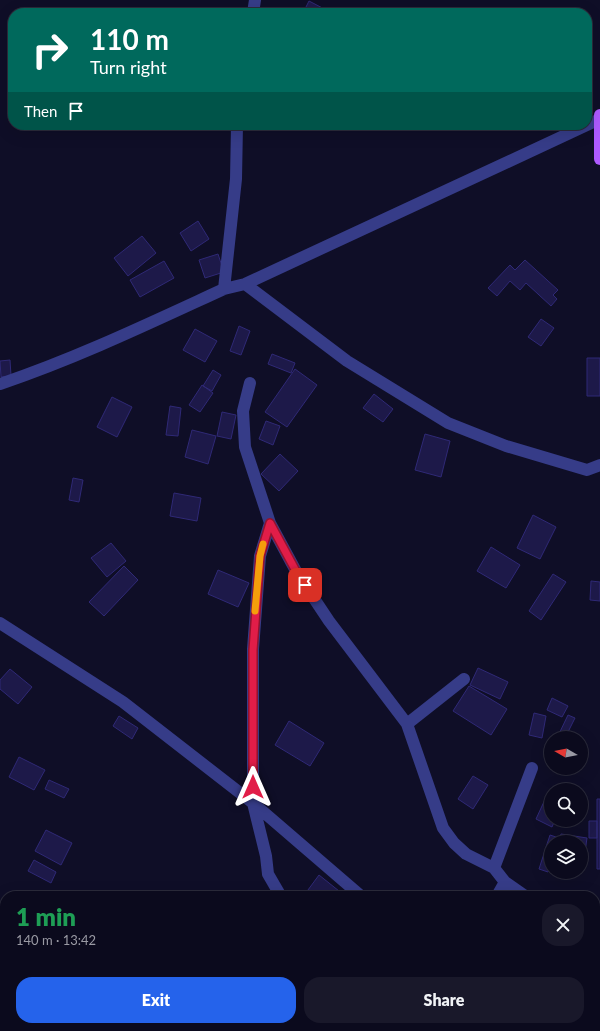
<!DOCTYPE html>
<html lang="en">
<head>
<meta charset="utf-8">
<style>
	body { margin:0; font-family:Lato,sans-serif; background:#19182a; color:#f1f3f6; height:100vh; display:flex; flex-direction:column; font-size:15px; white-space:nowrap }
	* { box-sizing:border-box; margin:0 }
	p { font-size:13px; color:#9a9aa4 }
	.icon { flex:none; width:22px; height:22px; fill:none; stroke:currentColor; stroke-width:2; stroke-linecap:round; stroke-linejoin:round }
	.map { position:relative; flex:1; overflow:hidden }
	.panel { position:absolute; left:0px; top:891px; width:600px; height:140px; display:flex; flex-direction:column; background:#0b0a1d; border-radius:16px 16px 0 0; box-shadow:0 4px 16px #0002,0 0 0 1px #2b2b3b }
	.panel>* { flex:none }
	.hud { position:absolute; left:8px; top:8px; width:584px; height:122px; border-radius:16px; box-shadow:0 4px 16px #0002,0 0 0 1px #2b2b3b; background:#00695c; color:#fff; overflow:hidden }
	.needle { width:26px; rotate:279deg }
	.fabs { position:absolute; left:544px; top:731px; display:grid; gap:8px }
	.fabs a { display:grid; place-items:center; width:44px; height:44px; border-radius:50%; background:#0b0a1d; box-shadow:0 4px 16px #0002,0 0 0 1px #2b2b3b; font-size:20px }
	.pin { position:absolute; display:grid; place-items:center; width:34px; height:34px; color:#fff; margin:-17px; border-radius:8px; box-shadow:0 2px 6px #0006 }
	.me { position:absolute; width:44px; margin:-22px; rotate:0deg; stroke-linejoin:round; filter:drop-shadow(0 0 3px #0008) }
	.turn { display:flex; align-items:center; gap:14px; height:84px; padding:0 16px; font-size:18px }
	.turn .icon { width:52px; height:52px; stroke-width:2.5 }
	.turn b { display:block; font-size:28px; line-height:34px }
	.then { display:flex; align-items:center; height:38px; padding:0 16px; background:#0003; gap:8px; font-size:15px }
	.round { display:grid; place-items:center; flex:none; width:42px; height:42px; border-radius:16px; background:#19182a }
	.head { display:flex; align-items:center; justify-content:space-between; height:68px; padding:0 16px }
	h1 { font-size:24px; font-weight:800; line-height:30px; color:#1e9e55 }
	.button { display:flex; gap:8px; margin-top:auto; padding:8px 16px }
	.button a { flex:1; height:46px; border-radius:16px; background:#2563eb; color:#fff; font-size:16px; font-weight:800; line-height:46px; text-align:center }
	.button a+a { background:#19182a; color:#f1f3f6 }
	.map>svg:first-child { display:block }
</style>
</head>
<body>
<div class="map">
<svg width="600" height="1031" viewBox="0 0 600 1031">
	<rect width="100%" height="100%" fill="#0f0e27"/>
	<path fill="#1d1949" stroke="#2f2976" d="M309,1L332,13H303Z
		M198,221L209,239L191,251L180,233Z
		M142,236L156,253L128,276L114,258Z
		M218,254L224,272L205,278L199,260Z
		M525,260L558,290L553,295L557,299L551,306L526,283L520,290L510,281L497,296L488,288L510,265L515,270Z
		M164,261L174,278L140,297L130,280Z
		M541,319L554,328L541,346L528,337Z
		M239,326L250,331L241,355L230,351Z
		M195,329L217,341L205,362L183,350Z
		M272,354L295,363L291,373L268,364Z
		M587,358H600V396H587Z
		M10,360L11,376L1,377L0,361Z
		M295,369L317,385L287,427L265,412Z
		M213,370L221,375L212,391L203,386Z
		M202,385L213,393L200,412L189,405Z
		M374,394L393,409L383,422L363,408Z
		M112,397L132,407L117,437L97,427Z
		M170,406L181,408L178,436L166,435Z
		M222,412L236,415L231,439L217,436Z
		M266,421L280,426L273,445L259,439Z
		M192,430L216,436L208,464L185,457Z
		M425,434L450,441L441,477L415,470Z
		M280,454L298,471L279,491L261,474Z
		M73,478L83,480L79,502L69,500Z
		M174,493L201,498L197,521L170,516Z
		M533,515L556,527L540,559L517,548Z
		M111,543L126,561L107,577L91,558Z
		M491,547L520,565L506,588L477,571Z
		M124,566L138,580L104,616L89,602Z
		M218,570L249,583L238,607L208,594Z
		M553,574L566,582L541,620L529,611Z
		M591,581L600,582V601L590,600Z
		M478,668L508,682L500,699L470,685Z
		M10,669L32,687L18,704L0,689V680Z
		M469,686L507,709L491,735L453,711Z
		M552,698L568,706L562,717L547,710Z
		M534,713L546,716L542,738L529,735Z
		M568,715L575,718L565,738H557Z
		M119,716L138,728L132,739L113,726Z
		M289,721L324,743L310,766L275,745Z
		M19,757L45,770L34,790L9,777Z
		M473,776L488,785L473,809L458,799Z
		M49,780L69,789L64,798L45,789Z
		M548,793L551,794V820H555L552,827L536,819Z
		M597,799H600V869H597Z
		M589,821H597V838H589Z
		M46,830L72,843L61,865L35,851Z
		M561,834L587,838L585,852H581V842H559Z
		M550,835L559,838L558,842H551V864L548,872L539,869Z
		M34,860L56,872L51,883L28,871Z
		M319,875L339,891L335,896H308L305,894Z
		M479,1026H496L507,1030L477,1031Z"/>
	<g fill="none" stroke-linecap="round" stroke-linejoin="round">
		<path stroke="#363c88" stroke-width="12" d="M253,13L255,0
			M245,284L347,361L448,423L506,446L587,470L600,465
			M224,289L236,179L237,125
			M250,383L243,411L245,447L270,523L297,573L329,621L407,724
			M0,384C77,358 150,323 224,289L245,284L600,119
			M270,523L260,556L253,649V803L266,856L268,874L279,893
			M0,623L123,702L253,803L361,896
			M464,679L407,724L443,828L454,843L466,854L494,868L505,882
			M494,868L532,768
			M497,896L505,882L525,896
			M595,934H600
			M375,1026V1031
			M560,1026L570,1031"/>
		<path stroke="#ae5aff" stroke-width="12" d="M600,115V159"/>
	</g>
	<g fill="none" stroke-linecap="round" stroke-linejoin="round">
		<g stroke="#92132f" stroke-width="10">
			<path id="route" d="M253,787V650L260,556L270,523L297,573L305,585"/>
		</g>
		<use href="#route" stroke="#e11d48" stroke-width="7"/>
		<path stroke="#f59e0b" stroke-width="7" d="M255,611L260,556L263,544"/>
	</g>
</svg>
<div class="fabs">
<a><svg class="needle" viewBox="-14 -14 28 28"><path d="M0-13l5 13h-10z" fill="#e53935"/><path d="M0 13l5-13h-10z" fill="#9a9aa4"/></svg></a>
<a><svg class="icon" aria-label="search" viewBox="0 0 24 24"><circle cx="10" cy="10" r="6"/><path d="M15 15l6 6"/></svg></a>
<a><svg class="icon" aria-label="layers" viewBox="0 0 24 24"><path d="M12 4l9 5-9 5-9-5zM3 14l9 5 9-5"/></svg></a>
</div>
<div class="pin" style="left:305px;top:585px;background:#d93025"><svg class="icon" aria-label="arrive" viewBox="0 0 24 24"><path d="M6 21V4h12l-3 4 3 4H6"/></svg></div>
<svg class="me" style="left:253px;top:787px" viewBox="-20 -20 40 40"><path d="M0-17L14 15 0 8-14 15z" fill="#e11d48" stroke="#fff" stroke-width="4"/></svg>
<div class="hud">
<div class="turn"><svg class="icon" aria-label="right" viewBox="0 0 24 24"><path d="M7 20v-9h11M14 6l5 5-5 5"/></svg><div><b>110 m</b>Turn right</div></div>
<div class="then">Then<svg class="icon" aria-label="arrive" viewBox="0 0 24 24"><path d="M6 21V4h12l-3 4 3 4H6"/></svg></div>
</div>
<section class="panel">
<div class="head"><div><h1>1 min</h1><p>140 m · 13:42</p></div><a class="round"><svg class="icon" aria-label="close" viewBox="0 0 24 24"><path d="M6 6l12 12M18 6L6 18"/></svg></a></div>
<div class="button"><a>Exit</a><a>Share</a></div>
</section>
</div>
</body>
</html>
